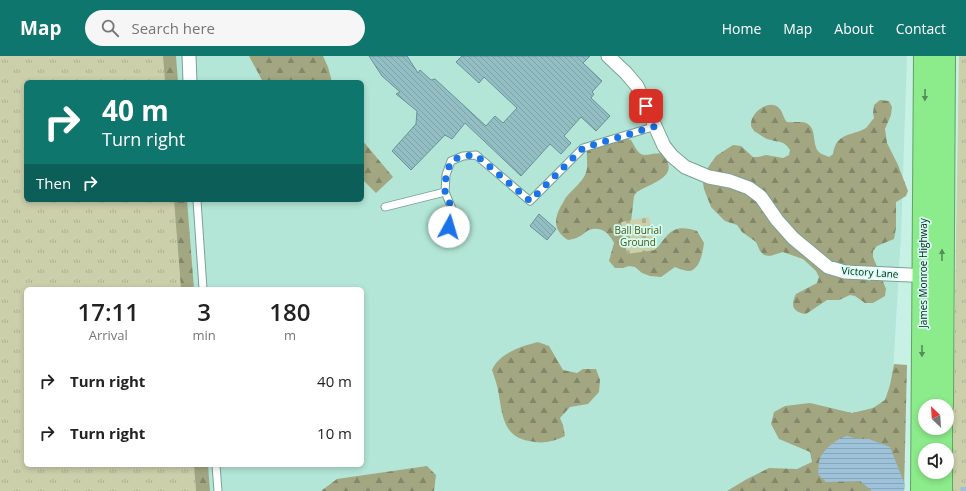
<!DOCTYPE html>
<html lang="en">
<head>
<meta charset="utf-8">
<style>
	body { margin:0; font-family:"Open Sans",sans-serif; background:#f6f6f6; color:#222; height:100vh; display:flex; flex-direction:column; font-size:15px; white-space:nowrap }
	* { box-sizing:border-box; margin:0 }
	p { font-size:13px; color:#767676 }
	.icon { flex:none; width:22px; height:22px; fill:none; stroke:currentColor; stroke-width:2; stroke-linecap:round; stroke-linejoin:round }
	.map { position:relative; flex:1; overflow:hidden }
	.panel { position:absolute; left:24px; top:231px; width:340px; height:180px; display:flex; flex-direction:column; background:#fff; border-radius:6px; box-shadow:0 2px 6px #0003 }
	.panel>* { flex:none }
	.banner { position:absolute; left:24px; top:24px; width:340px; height:122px; border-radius:6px; box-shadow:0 2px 6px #0003; background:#0f766e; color:#fff; overflow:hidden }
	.needle { width:26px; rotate:335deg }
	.controls { position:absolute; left:918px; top:343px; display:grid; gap:8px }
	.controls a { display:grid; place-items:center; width:36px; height:36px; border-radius:50%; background:#fff; box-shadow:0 2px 6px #0003; font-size:20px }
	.pin { position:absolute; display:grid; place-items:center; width:34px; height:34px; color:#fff; margin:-17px; border-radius:8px; box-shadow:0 2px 6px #0006 }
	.me { position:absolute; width:44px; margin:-22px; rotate:6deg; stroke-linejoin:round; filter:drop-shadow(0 0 3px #0008) }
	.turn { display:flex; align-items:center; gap:14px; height:84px; padding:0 12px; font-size:18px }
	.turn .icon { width:52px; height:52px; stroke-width:2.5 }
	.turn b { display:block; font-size:28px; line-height:34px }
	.then { display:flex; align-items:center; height:38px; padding:0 12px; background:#0003; gap:8px; font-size:15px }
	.eta { display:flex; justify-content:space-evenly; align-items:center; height:68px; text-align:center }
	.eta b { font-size:24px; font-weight:600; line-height:28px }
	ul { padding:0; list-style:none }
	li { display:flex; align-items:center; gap:12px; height:52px; padding:0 12px }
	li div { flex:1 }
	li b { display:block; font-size:15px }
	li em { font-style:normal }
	header { display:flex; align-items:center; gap:24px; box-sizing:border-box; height:56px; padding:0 20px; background:#0f766e; color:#fff }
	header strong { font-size:19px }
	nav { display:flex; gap:22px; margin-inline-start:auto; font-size:14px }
	.search { width:280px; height:36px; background:#f6f6f6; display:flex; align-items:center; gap:10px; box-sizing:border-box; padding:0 14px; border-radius:22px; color:#767676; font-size:15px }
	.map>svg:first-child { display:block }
</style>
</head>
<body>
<header>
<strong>Map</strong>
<div class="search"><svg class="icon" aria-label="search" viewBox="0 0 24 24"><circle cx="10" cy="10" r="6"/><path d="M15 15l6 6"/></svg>Search here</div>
<nav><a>Home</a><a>Map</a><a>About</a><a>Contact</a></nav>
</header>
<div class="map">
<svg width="966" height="435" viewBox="0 0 966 435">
	<defs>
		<pattern id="grass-tufts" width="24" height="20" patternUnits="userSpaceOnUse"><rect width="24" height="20" fill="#cbcfaa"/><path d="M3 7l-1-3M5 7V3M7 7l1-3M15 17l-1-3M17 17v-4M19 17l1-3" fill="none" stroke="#adb192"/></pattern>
		<pattern id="forest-firs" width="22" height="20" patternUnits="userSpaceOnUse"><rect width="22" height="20" fill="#a2a681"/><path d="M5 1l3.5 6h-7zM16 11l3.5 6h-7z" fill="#828769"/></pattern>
		<pattern id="cemetery-stones" width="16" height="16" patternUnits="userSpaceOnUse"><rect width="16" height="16" fill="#cbcfaa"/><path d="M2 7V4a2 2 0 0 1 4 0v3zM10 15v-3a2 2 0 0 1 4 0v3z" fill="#adb192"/></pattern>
		<pattern id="water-rules" width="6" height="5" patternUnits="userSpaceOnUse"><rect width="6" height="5" fill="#9dc2d9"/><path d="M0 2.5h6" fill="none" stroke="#86a6ba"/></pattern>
		<pattern id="building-back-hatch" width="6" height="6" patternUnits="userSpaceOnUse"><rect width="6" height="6" fill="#93bec3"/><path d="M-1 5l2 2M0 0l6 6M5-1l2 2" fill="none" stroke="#7ea3a7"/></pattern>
	</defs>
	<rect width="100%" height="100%" fill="#c7f1e4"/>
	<path fill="#b3e6d6" d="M163,0H907L901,180L886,435H196L194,409H362V233H181L174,144H362V26H165Z"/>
	<path fill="url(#grass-tufts)" d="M0,0H163L165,26H26V144H174L181,233H26V409H194L196,435H0Z
		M959,0H966V435H952Z"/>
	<path fill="url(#forest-firs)" d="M163,0H176L178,26H165Z
		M249,0H323L328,11L332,26H263Z
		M880,44L889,45L892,51L891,59L885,73L887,87L898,109L908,135L906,140L896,146V172L894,183L877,190L873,195V201L886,233L885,240L873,247H865L855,240L850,239L839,244H827L806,258C793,256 790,250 796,238L817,227L819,221L816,215L803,203L783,196L770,200L764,199L760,195L756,186L742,176L737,169L725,165L711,151L704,133L703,127L707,113L716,100L733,89L741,90L753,101H758L766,99L783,102L789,99L790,94C783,84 781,87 771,84C765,83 759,78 754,75C753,73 751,71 751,69C750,57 769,42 779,52C783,56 783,62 787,66C792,67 801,65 806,67C817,72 812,87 818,95C820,98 825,99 829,101L833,98C836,76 853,80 866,72C869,69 871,65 874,62L873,57L874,49Z
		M625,82L631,84C642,105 642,98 662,97C682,121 652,126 637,136L634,140L631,166L654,194C660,190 660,187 665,182C674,170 684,171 697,175L704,187C703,195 700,213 690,215C686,215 679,213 675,211L661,221L650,220L642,217L635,211L629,210L623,212H615L609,205L614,187C609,177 601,170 589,174C585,176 582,180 578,181C575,183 571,183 568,184C554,175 553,164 561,150C563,147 565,142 567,140C573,133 581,127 585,119C589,111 586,103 587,95L593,92Z
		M362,84L393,121L376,137L362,123Z
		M174,144H187L194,233H181Z
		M538,286L549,290L563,314L577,317L583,313H596L600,324L599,336L588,348L570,351L560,362L563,369L565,380C553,386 542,388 529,385C504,380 503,362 499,340C498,331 495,323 492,314C499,297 522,290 538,286Z
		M894,308L907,309L904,435H727L747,423L769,412L797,413L812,406L810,396L779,383L771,368L774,356L785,350L810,347L852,357L873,352L885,344L890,329Z
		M194,409H208L210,435H196Z
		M427,410L436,419L434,435H321L337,423Z"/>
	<path fill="url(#cemetery-stones)" d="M649,161L655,194L627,198L621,166Z"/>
	<path fill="url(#water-rules)" d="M847,380L858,383H869L890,391L905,429L904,435H872L860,425L826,426L818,418C819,413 818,407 820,402C825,392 836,383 847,380Z"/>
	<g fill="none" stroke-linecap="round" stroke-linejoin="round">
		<path stroke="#9dc2d9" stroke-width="4" d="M962,433H966"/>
	</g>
	<path fill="url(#building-back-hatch)" stroke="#689297" d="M369,0H407L418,17L420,14L431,24L435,23L486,70L495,60L503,67L517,52L484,21L479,27L456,6L462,0H590L583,7L602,25L592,36L594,38L591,42L610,60L596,75L581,61L564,80L571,87L561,98L550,88L521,120L465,67L452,83L445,79L411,114L392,95L416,68L417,55L396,38L400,36L382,20Z
		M539,158L556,173L547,184L530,170Z"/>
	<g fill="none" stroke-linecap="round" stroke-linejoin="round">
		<g stroke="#7aa195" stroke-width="9">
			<path id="lane" d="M197,144L203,233
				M385,151L445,136L446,119L451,105L463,100L476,99L530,145L583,92L656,70
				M441,185L449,171L453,155L445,136
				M216,409L218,435"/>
		</g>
		<g stroke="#7aa195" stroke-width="15">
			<path id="street" d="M189,0L190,26
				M608,0L626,17L637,30L664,90L672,100L685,111L709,121L730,125L749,132L761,141L777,164L793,182L828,211L845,216L931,220"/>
		</g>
		<g stroke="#60a362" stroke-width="24">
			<path id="highway" d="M942,350L944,0
				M941,394V372
				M922,435L925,0
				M941,435V416"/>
		</g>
		<use href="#lane" stroke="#fff" stroke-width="7"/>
		<use href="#street" stroke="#fff" stroke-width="13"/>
		<use href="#highway" stroke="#8ceb8a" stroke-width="22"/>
	</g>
	<defs><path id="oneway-solid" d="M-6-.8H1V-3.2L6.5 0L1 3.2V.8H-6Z"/></defs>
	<g fill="#538e57">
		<use href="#oneway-solid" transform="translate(925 39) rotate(91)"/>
		<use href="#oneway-solid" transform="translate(942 199) rotate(-90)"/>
		<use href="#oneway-solid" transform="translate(922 295) rotate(90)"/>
	</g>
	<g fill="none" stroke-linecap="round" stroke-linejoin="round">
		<path stroke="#1a73e8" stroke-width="7" stroke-dasharray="0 12.6" d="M449,171L453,155L445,136L446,119L451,105L462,100L476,99L530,145L583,92L656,70L646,50"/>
	</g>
	<g text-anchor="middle" stroke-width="3.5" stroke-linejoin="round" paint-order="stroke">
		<g font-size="10" fill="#4e5215" stroke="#d4fef1">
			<text x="638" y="178">Ball Burial<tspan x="638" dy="12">Ground</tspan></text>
		</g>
		<g font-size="10" fill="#0d1d18" stroke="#d4fef1">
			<text transform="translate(870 216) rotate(4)" y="4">Victory Lane</text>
			<text transform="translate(923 217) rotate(-90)" y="4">James Monroe Highway</text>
		</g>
	</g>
</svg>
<div class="controls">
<a><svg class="needle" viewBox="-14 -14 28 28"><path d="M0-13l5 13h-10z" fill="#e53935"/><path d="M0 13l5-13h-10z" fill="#767676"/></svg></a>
<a><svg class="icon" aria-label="sound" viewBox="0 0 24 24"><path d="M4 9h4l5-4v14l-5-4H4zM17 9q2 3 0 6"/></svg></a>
</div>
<div class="pin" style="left:646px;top:50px;background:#d93025"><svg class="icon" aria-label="arrive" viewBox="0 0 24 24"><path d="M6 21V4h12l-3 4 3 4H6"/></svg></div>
<svg class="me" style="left:449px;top:171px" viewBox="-20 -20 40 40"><circle r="19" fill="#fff"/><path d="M0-13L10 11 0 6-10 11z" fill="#1a73e8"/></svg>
<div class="banner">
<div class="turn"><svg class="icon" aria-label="right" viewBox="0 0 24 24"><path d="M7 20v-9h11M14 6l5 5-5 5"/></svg><div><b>40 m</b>Turn right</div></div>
<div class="then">Then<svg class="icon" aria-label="right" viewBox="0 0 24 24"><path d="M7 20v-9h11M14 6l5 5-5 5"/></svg></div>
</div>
<section class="panel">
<div class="eta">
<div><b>17:11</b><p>Arrival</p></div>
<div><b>3</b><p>min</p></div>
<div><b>180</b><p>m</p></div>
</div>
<ul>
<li><svg class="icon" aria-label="right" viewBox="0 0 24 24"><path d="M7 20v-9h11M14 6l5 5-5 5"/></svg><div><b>Turn right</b></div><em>40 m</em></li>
<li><svg class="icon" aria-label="right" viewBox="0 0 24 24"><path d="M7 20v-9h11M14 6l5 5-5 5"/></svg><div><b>Turn right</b></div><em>10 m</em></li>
</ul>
</section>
</div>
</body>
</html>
